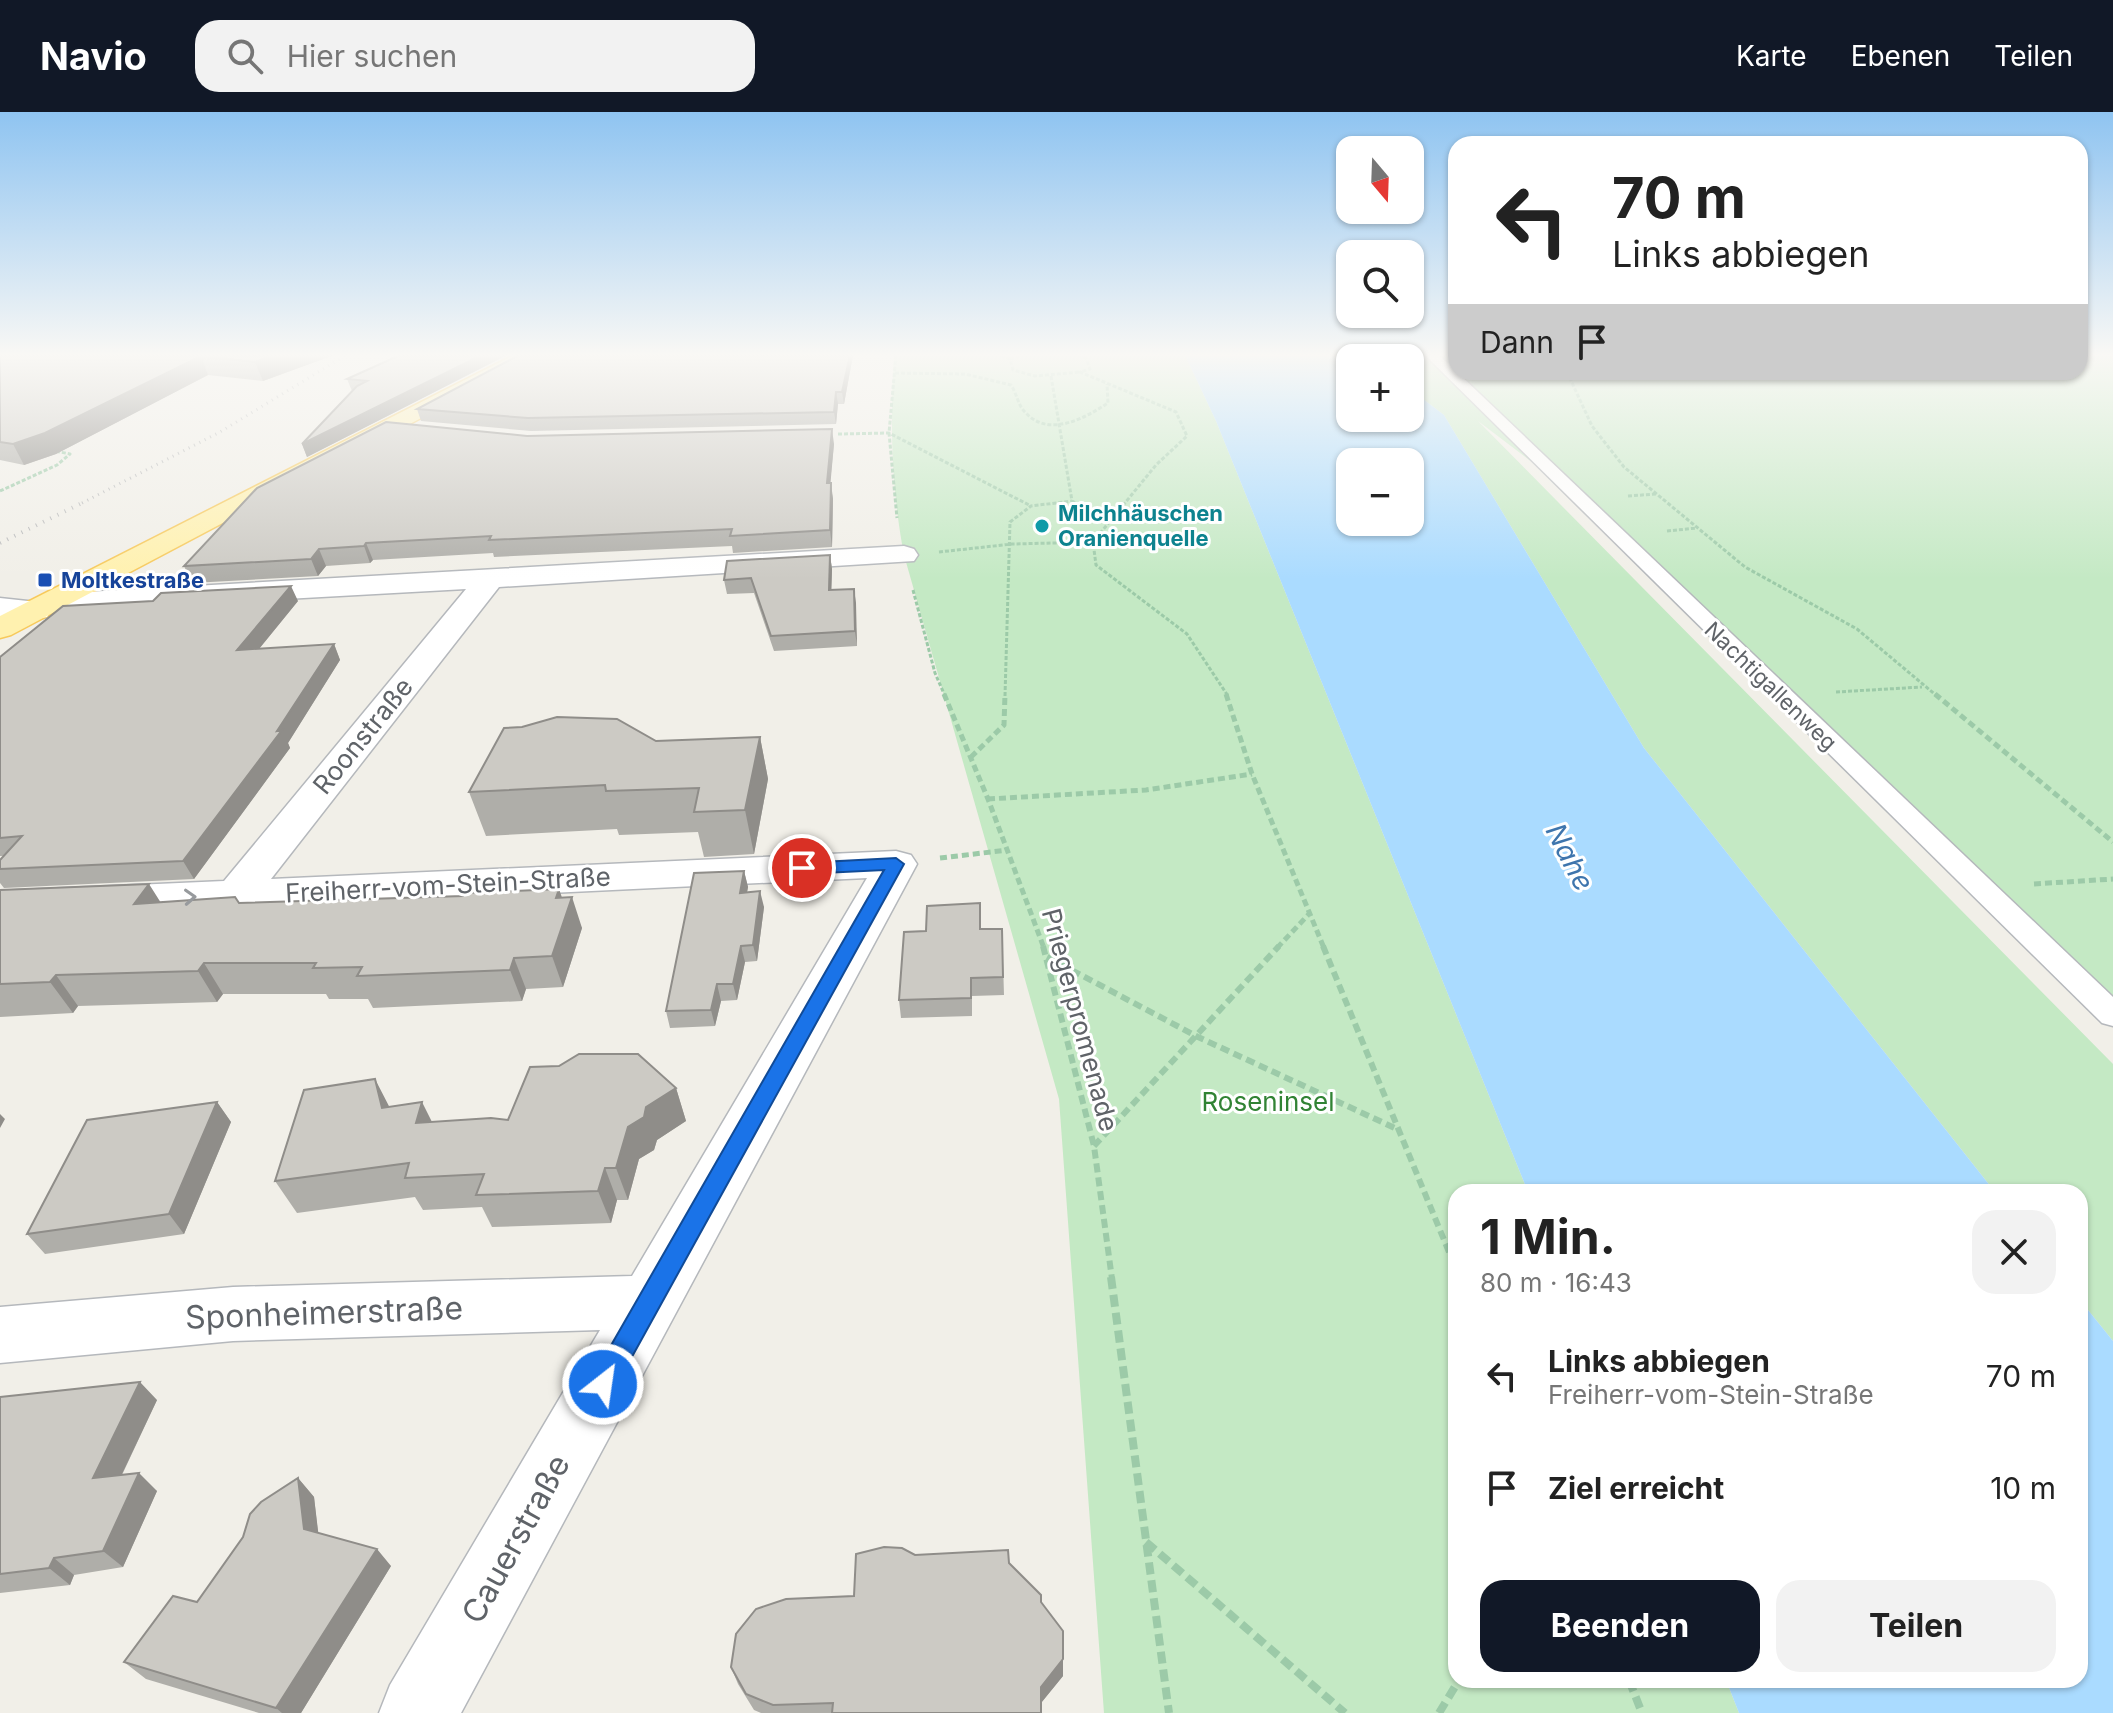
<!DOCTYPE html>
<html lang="de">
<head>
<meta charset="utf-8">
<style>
	body { margin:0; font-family:Inter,sans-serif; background:#f2f2f2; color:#222; height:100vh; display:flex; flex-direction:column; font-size:30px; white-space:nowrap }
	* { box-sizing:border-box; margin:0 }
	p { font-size:26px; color:#767676 }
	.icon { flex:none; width:44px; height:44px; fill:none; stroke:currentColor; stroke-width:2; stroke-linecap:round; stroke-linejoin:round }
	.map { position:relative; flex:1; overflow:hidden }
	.drawer { position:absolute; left:1448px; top:1072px; width:640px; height:504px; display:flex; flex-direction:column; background:#fff; border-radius:24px; box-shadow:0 2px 6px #0004 }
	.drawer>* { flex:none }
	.top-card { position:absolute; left:1448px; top:24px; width:640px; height:244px; border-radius:24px; box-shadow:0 2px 6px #0004; background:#fff; color:#222; overflow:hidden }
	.needle { width:52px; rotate:161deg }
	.buttons { position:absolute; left:1336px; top:24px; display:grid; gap:16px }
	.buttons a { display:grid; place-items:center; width:88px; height:88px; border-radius:16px; background:#fff; box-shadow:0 2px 6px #0004; font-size:40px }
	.pin { position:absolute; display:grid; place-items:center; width:68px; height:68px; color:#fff; margin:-34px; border:4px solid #fff; border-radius:50%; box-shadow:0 2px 8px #0007 }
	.me { position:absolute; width:88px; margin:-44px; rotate:30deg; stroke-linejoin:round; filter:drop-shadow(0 0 6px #0008) }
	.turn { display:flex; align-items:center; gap:28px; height:168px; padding:0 32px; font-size:36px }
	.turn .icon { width:104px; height:104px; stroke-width:2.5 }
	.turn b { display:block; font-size:56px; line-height:68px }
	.then { display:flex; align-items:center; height:76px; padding:0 32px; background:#0003; gap:16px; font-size:30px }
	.round { display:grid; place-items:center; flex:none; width:84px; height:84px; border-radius:24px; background:#f2f2f2 }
	.overview { display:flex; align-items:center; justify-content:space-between; height:136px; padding:0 32px }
	h1 { font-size:48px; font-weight:700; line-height:60px }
	.primary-button { display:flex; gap:16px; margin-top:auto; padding:16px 32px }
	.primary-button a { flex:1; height:92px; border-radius:24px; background:#111827; color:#fff; font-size:32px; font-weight:700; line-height:92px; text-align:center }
	.primary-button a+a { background:#f2f2f2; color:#222 }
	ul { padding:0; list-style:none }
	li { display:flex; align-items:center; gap:24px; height:112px; padding:0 32px }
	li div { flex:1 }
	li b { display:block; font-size:30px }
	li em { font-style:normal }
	header { display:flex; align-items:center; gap:48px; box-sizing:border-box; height:112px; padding:0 40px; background:#111827; color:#fff }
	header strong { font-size:38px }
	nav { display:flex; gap:44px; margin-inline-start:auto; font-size:28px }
	.search { width:560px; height:72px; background:#f2f2f2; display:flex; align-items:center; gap:20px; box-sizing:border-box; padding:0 28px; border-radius:24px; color:#767676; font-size:30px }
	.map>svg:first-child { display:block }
</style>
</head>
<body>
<header>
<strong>Navio</strong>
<div class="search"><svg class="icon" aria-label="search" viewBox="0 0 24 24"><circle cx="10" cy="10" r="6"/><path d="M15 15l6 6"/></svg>Hier suchen</div>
<nav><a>Karte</a><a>Ebenen</a><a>Teilen</a></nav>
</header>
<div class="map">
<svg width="2113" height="1601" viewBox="0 0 2113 1601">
	<rect width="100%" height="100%" fill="#f1efe8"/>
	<path fill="#c4e9c4" d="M894,243H1185L1216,309L1528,1080H1456V1568H1726L1739,1601H1104L1059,987L904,443C891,374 890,314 894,243Z
		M1367,243H1456V260H2080V243H2113V891L1579,386L1478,309L2113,952V1229L2080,1188V1080H1995L1644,636L1444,303L1410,277V246H1370Z"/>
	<path fill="#aadbff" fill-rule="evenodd" d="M1185,243H1367L1370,246H1350V306H1410V277L1444,303L1644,636L1995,1080H1528L1216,309ZM1350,350H1410V410H1350Z
		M2080,1188L2113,1229V1601H1739L1726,1568H2080Z"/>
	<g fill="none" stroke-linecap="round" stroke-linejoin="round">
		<g stroke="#b5b8bc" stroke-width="3">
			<path id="service" d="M1425,243H1439L2113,885V914L2102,911Z"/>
		</g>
		<g stroke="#b5b8bc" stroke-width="3">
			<path id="minor" d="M904,434L914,437L918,443L914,449L499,475L271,767L896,739L911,743L917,752L461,1601H379L390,1573L600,1218L233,1229L0,1251V1195L233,1175L632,1164L867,766L0,807V779L224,769L466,477L86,498L49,494L52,498L47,505L36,507L0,504V486L46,491L43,487L47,481L58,478L86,480Z"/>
		</g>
		<g stroke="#f7c95b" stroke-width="3">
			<path id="primary" d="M514,243H540L11,523L0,526V504Z"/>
		</g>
		<path stroke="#9ccaa8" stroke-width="3" stroke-dasharray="4 2" stroke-linecap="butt" d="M896,243L889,321L897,406
			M1001,243L1010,247L1013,258L1035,264L1080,260
			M1078,243L1086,246L1090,257L1080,260L1176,300L1187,324L1156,353L1093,430L1096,453L1187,522L1228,584
			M1010,247L1022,243
			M1567,260L1592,314L1624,355L1745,455L1857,517L1937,584
			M895,261L965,262L1011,273C1017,282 1018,294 1026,301C1049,326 1085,306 1108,291L1107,272
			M1051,264L1072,389L1111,409
			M838,322L889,321L1031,394
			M0,379L57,353L70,342L55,339
			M1628,384L1656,382
			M1667,419L1697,416
			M939,440L1012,432L1093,430
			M913,478L935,561L945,584
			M1836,580L1922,575
			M1005,584L1010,410L1031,394L1072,389"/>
		<path stroke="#9ccaa8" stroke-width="5" stroke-dasharray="7 4" stroke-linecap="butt" d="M944,582L988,687L1044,836
			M1226,582L1252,662L1324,836
			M1935,582L2113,730
			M971,645L1004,613L1005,582
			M988,687L1146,678L1252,662
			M940,746L1008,738
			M2034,772L2113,767
			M1277,836L1309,802"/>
		<path stroke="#9ccaa8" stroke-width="6" stroke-dasharray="9 5" stroke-linecap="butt" d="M1043,834L1094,1034L1112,1167
			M1323,834L1456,1157
			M1047,845L1198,925L1397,1017
			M1094,1034L1279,834"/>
		<path stroke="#9ccaa8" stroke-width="8" stroke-dasharray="12 6" stroke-linecap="butt" d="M1111,1165L1169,1601
			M1146,1430L1345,1601
			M1629,1568L1642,1601
			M1439,1601L1459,1568"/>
		<use href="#service" fill="#fff" fill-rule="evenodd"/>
		<use href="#minor" fill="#fff" fill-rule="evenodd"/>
		<use href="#primary" fill="#fff1af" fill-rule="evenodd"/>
		<path stroke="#b6b7b8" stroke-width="3" stroke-dasharray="1 5" stroke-linecap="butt" d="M82,391L220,320L346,243"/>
		<path stroke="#b6b7b8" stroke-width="4" stroke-dasharray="1 7" stroke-linecap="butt" d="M0,431L86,389"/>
	</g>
	<path fill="#afaea9" d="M0,243H334L263,269L208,263L56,342L24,353L0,348Z
		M400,243H507L307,345L302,332L352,279L347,267Z
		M519,243H853L844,292H838L836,312L531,319L421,309L417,297Z
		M527,324L834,332L830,371L833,387L832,435L733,441L732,434L494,445L493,441L373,448L370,451L326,454L318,464L192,471L184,454Z
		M830,443L832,457L831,478L854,477L857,534L774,539L754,481L727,482L724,468Z
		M298,489L259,537L334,532L340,548L288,631L290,636L194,767L4,776L0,771V748L4,744H0V545Z
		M760,625L768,667L754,742L704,745L698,720L619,723L617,717L486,724L469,680L656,629Z
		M744,759L748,775L747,780L764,795L757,849L745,850L737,888L721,889L715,914L670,916L666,899Z
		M0,778L161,790L239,791L562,785L582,816L563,875L526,877L522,889L373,896L368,887H329L326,882H223L217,890L78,894L73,901L0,905Z
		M981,817H1002L1004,883L972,884V904L901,906L899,888Z
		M676,976L686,1009L657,1028L654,1038L639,1047L628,1088H617L611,1111L492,1115L482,1095L423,1098L415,1085L297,1101L275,1069L390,994L432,1010L508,1008Z
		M217,990L231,1010L184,1122L45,1142L27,1122Z
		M0,1285L157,1288L122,1363L157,1379L123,1455L74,1463L70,1473L0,1481Z
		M298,1366L314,1385L318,1421L391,1454L301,1601H259L146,1567L124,1550L197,1490Z
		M915,1443L1009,1451L1041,1490L1063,1564L1041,1591V1601H761L754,1598L738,1572L731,1555L854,1484Z"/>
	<path fill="#8f8d89" d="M276,243H334L263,269L255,250Z
		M482,243H507L307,345L302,332Z
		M850,243H853L844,292L842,280Z
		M201,244L208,263L56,342L24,353L13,332Z
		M836,280L838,292L836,312L834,300Z
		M832,317L834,332L829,387L827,371Z
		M831,371L833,387L832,435L830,418Z
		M366,431L373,448L370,451L364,434Z
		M319,437L326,454L318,464L311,447Z
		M830,443L832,457L831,492L829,478Z
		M291,474L298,489L245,554L237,538Z
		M854,477L856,491L857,534L855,519Z
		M334,532L340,548L288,631L290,636L194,767L183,749L277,619Z
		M760,625L768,667L754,742L745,698Z
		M744,759L748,775L744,797L740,781Z
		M149,772L168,802L134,792Z
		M559,777L567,800L572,785L582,816L563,875L552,844L556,786Z
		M760,779L764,795L757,849L753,833Z
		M741,834L745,850L737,888L733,872Z
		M514,846L526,877L522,889L510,858Z
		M204,851L223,882L217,890L198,859Z
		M56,863L78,894L73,901L50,870Z
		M717,872L721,889L715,914L711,898Z
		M375,967L392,1000L382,996Z
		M676,976L686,1009L657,1028L654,1038L639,1047L628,1088L616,1056L628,1015L646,995Z
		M217,990L231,1010L184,1122L169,1102Z
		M422,990L438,1022L416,1011Z
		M0,1002L5,1007L0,1016Z
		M605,1056L617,1088L611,1111L598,1079Z
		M140,1270L157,1288L112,1383L93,1366Z
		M139,1361L157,1379L123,1455L103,1439Z
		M298,1366L314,1385L320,1435L304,1417Z
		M377,1437L391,1454L301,1601H282L276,1596Z
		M54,1446L74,1463L70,1473L49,1456Z
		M1063,1547V1564L1041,1591V1575Z"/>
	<path fill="#cccac4" stroke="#8f8d89" stroke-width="2" d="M0,243H276L255,250L201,244L45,321L13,332L0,330Z
		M400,243H482L302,332L357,274L367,269L347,267Z
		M519,243H850L842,280H836L834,300L528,306L417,297Z
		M386,310L527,324L832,317L827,371H831L830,418L730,424L732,417L489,428L491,424L366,431L364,434L319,437L311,447L184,454L257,376Z
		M830,443L829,478L854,477L855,519L771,524L751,466L724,468L727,449Z
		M291,474L237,538L334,532L277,619L282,618L183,749L0,757V748L22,724L0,726V545L63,494L153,489L161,481Z
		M557,605L617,607L656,629L760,625L745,698L694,700L699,676L606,679L605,673L469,680L504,616L522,615Z
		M744,759L740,781L760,779L753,833L741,834L733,872H717L711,898L666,899L694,761Z
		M149,772L134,792L235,785L239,791L463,784L465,781L559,777L556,786L572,785L552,844L514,846L510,858L357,864L362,855L313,856L316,851H204L198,859L56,863L50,870L0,872V778Z
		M980,791V817H1002L1003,865L971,866V886L899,888L904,820L926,819L927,794Z
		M579,942H638L676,976L646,995L644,1005L628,1015L616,1056H605L598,1079L476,1083L484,1062L405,1066L409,1051L275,1069L304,978L375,967L382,996L422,990L416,1011L491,1006L508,1008L530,955L559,954Z
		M217,990L169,1102L27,1122L87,1008Z
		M140,1270L93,1366L139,1361L103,1439L54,1446L49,1456L0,1462V1285Z
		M298,1366L304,1417L377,1437L276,1596L124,1550L173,1484L197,1490L243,1425L250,1402L261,1390Z
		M884,1435L902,1436L915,1443L1008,1438L1009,1451L1041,1483V1490L1063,1519V1547L1041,1575V1601H832L833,1591L773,1593L746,1582L731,1555L736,1522L756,1497L786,1487L854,1484L856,1442Z"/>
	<defs><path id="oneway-chevron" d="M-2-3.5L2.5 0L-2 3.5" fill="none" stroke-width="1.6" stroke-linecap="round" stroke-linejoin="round" transform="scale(2)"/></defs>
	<use stroke="#979a9d" href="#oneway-chevron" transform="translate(190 785) rotate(-3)"/>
	<linearGradient id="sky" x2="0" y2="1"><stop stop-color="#8fc4f1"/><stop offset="0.52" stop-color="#f9f8f5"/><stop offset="1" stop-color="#f9f8f5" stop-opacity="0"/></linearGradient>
	<rect width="2113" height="467" fill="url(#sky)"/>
	<path fill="#1a73e8" stroke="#114b97" stroke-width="2" d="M896,746L904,752L612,1281L603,1285L594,1281L590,1272L594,1263L884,758L802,762L793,756L802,751Z"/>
	<circle fill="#0f9aa8" stroke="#fff" stroke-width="3" cx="1042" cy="414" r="8"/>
	<rect fill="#1a4fb4" stroke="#fff" stroke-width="3" x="37" y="460" width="16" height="16" rx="4"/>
	<g text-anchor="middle" stroke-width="6" stroke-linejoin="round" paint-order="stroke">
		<g font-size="22" font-weight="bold" fill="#0d838f" stroke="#fff" text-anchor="start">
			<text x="1058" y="409">Milchhäuschen<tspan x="1058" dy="25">Oranienquelle</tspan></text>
		</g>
		<g font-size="22" font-weight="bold" fill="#164399" stroke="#fff" text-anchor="start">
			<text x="61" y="476">Moltkestraße</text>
		</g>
		<g font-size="22" fill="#5f6368" stroke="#fff">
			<text transform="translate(1771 574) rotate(44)" y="8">Nachtigallenweg</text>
		</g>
		<g font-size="26" fill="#5f6368" stroke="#fff">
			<text transform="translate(363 624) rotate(-51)" y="9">Roonstraße</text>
			<text transform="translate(448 773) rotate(-3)" y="9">Freiherr-vom-Stein-Straße</text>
			<text transform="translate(1080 908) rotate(75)" y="9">Priegerpromenade</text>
		</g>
		<g font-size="26" fill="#318334" stroke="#fff">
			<text x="1268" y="999">Roseninsel</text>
		</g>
		<g font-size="28" font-style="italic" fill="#3e75ad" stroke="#fff">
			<text transform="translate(1570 745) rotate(63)" y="10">Nahe</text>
		</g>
		<g font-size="32" fill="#5f6368" stroke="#fff">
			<text transform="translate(324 1201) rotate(-2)" y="11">Sponheimerstraße</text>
			<text transform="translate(516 1427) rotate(-61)" y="11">Cauerstraße</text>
		</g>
	</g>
</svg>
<div class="buttons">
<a><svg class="needle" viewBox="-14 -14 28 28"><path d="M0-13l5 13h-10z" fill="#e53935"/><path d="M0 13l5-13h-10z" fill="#767676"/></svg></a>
<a><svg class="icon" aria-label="search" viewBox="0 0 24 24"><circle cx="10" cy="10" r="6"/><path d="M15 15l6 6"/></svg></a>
<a>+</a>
<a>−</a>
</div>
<div class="pin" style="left:802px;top:756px;background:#d93025"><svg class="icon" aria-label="arrive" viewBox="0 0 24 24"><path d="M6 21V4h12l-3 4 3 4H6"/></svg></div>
<svg class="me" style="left:603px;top:1272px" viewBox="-20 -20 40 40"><circle r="17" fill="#1a73e8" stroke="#fff" stroke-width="3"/><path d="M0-11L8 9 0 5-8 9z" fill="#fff"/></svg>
<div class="top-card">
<div class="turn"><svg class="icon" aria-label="left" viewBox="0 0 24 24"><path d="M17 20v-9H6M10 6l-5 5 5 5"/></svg><div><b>70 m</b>Links abbiegen</div></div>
<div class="then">Dann<svg class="icon" aria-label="arrive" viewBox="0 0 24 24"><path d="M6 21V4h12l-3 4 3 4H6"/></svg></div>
</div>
<section class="drawer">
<div class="overview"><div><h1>1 Min.</h1><p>80 m · 16:43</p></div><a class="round"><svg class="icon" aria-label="close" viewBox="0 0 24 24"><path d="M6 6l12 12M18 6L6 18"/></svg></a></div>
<ul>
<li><svg class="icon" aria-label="left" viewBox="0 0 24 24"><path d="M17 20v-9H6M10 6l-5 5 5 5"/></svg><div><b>Links abbiegen</b><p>Freiherr-vom-Stein-Straße</p></div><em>70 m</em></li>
<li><svg class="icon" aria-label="arrive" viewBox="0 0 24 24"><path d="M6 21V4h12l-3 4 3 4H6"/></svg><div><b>Ziel erreicht</b></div><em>10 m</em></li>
</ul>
<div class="primary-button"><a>Beenden</a><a>Teilen</a></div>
</section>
</div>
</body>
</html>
